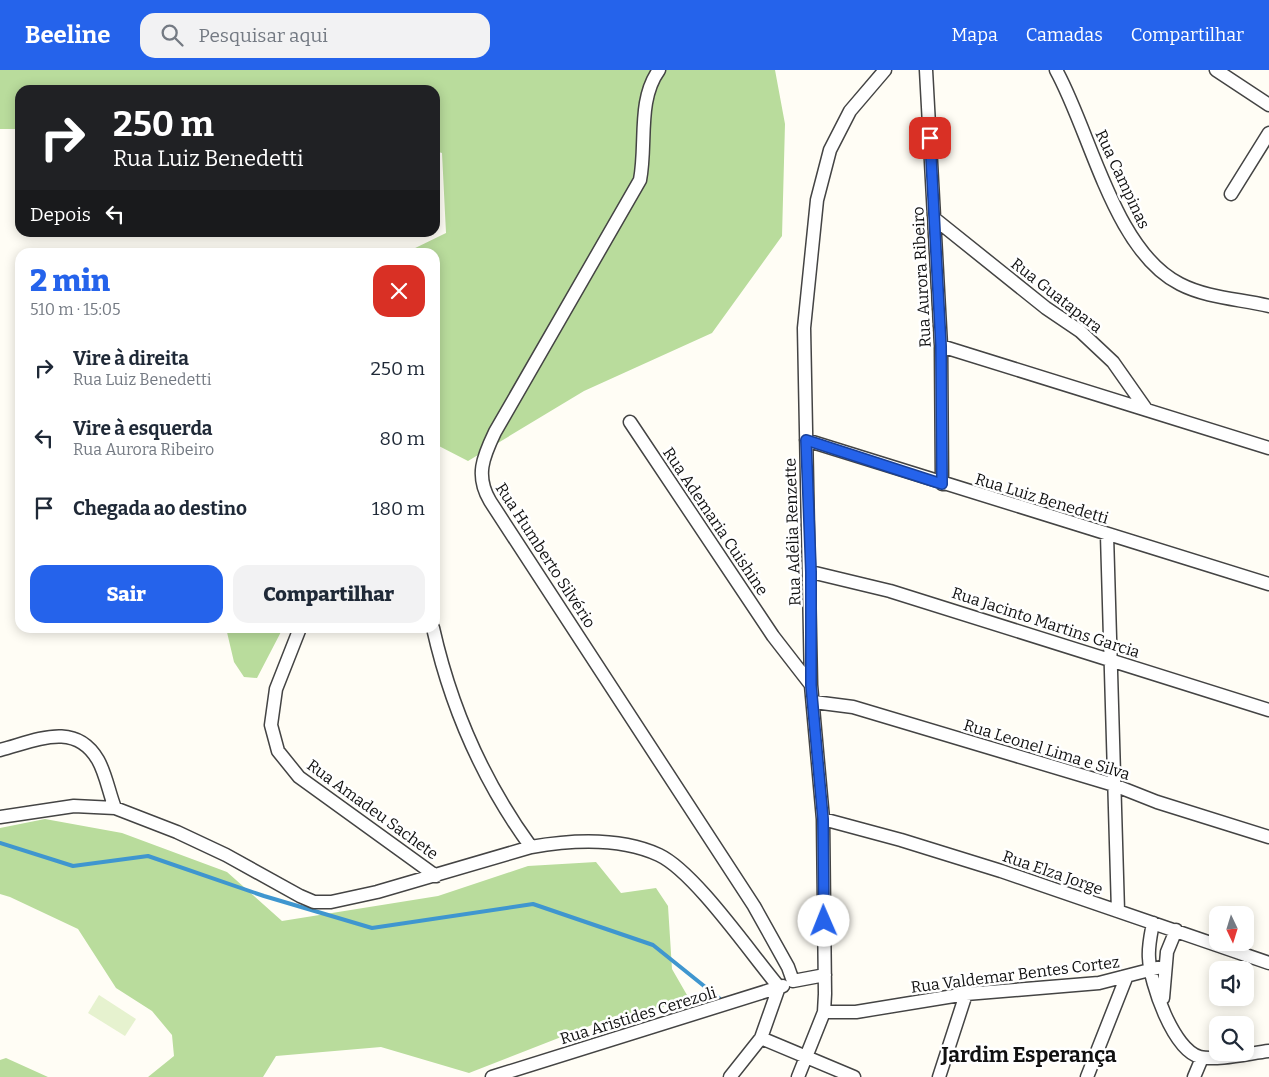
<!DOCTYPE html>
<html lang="pt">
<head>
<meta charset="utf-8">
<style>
	body { margin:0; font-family:Bitter,serif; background:#f2f2f3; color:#1f2937; height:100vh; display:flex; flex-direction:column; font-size:19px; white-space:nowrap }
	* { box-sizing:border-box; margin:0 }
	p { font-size:16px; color:#747a83 }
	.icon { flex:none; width:28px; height:28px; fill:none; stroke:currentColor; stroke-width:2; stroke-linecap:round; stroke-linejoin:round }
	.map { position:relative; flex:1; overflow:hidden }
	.side { position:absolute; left:15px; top:178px; width:425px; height:385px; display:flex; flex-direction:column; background:#fff; border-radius:15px; box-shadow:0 2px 12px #0003 }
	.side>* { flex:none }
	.banner { position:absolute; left:15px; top:15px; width:425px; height:152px; border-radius:15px; box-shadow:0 2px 12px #0003; background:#202124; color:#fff; overflow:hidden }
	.needle { width:32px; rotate:176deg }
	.buttons { position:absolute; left:1209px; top:836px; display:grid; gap:10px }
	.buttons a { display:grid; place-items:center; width:45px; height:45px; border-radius:10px; background:#fff; box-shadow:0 2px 12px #0003; font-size:25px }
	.pin { position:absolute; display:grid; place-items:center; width:42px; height:42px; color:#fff; margin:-21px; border-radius:10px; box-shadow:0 2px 8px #0006 }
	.me { position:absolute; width:55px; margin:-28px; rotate:359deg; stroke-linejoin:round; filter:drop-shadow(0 0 4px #0008) }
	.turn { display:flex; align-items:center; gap:18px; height:105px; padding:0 15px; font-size:22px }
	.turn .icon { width:65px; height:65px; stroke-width:2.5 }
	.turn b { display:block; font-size:35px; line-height:42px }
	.then { display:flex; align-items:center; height:48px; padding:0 15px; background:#0003; gap:10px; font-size:19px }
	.round { display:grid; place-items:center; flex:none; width:52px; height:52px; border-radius:15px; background:#f2f2f3 }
	.summary { display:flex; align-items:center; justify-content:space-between; height:85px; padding:0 15px }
	h1 { font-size:30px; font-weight:800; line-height:38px; color:#2563eb }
	.primary-button { display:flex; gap:10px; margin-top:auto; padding:10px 15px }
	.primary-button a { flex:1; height:58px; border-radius:15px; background:#2563eb; color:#fff; font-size:20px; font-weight:800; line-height:58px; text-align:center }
	.primary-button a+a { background:#f2f2f3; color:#1f2937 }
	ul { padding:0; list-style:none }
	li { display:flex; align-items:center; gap:15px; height:70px; padding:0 15px }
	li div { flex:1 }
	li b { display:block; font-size:19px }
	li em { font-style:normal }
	header { display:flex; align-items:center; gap:30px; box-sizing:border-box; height:70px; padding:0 25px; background:#2563eb; color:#fff }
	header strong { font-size:24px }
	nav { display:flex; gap:28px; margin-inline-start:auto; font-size:18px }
	.search { width:350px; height:45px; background:#f2f2f3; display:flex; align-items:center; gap:12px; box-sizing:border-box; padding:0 18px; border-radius:15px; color:#747a83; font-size:19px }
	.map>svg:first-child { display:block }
</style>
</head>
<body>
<header>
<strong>Beeline</strong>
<div class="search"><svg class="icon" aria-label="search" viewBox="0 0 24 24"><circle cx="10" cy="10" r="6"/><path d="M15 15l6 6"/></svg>Pesquisar aqui</div>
<nav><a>Mapa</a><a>Camadas</a><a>Compartilhar</a></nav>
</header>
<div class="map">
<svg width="1269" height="1007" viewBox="0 0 1269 1007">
	<rect width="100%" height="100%" fill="#fffdf5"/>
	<path fill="#b9dc9c" d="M0,0H775L785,54L782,166L712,263L584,321L468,391L435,374V182H407L446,163L442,83L435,81V20H20V59H0Z
		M226,558H283L257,608L244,607L234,592Z
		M45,749L122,763L227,802L282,851L438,826L528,796L596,792L621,823L656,818L668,836L672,899L691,932L615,946L469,1003L381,977L276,986L263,1007H148L174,986L172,965L152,941L116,918L78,859L10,827L0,824V758Z
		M6,988L48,1007H0V990Z"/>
	<path fill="#e6f2cf" d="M99,925L136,949L125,966L88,943Z"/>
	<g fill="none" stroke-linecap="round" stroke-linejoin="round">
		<path stroke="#3f96cf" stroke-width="4" d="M0,773L73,796L148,786L264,826L372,858L533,834L653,875L719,928"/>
		<g stroke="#444" stroke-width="15">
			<path id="minor" d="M659,0C637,30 647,74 640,110L495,362C483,387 475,406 490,431L754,836L788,897L793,911L825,905
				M926,0L941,276L942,414
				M1056,0C1091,63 1114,181 1180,214C1207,228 1240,229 1269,236
				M1216,0L1269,35
				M1231,124L1269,63
				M935,149L1046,238L1080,261L1113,292L1146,339
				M941,276L1269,378
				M630,352L773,566L811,615
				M806,370L1269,514
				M1107,465L1118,841
				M811,502L890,521L1269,640
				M300,558L276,619L271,655L278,681L299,707L436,806
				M433,558C451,638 483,711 531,777
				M814,632L853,637L1114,715L1157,732L1269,767
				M0,680C35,671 75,650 98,690C106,704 109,723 115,738
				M0,747L74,736L115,738L177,762L226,785L300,826L314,832H331L377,822L531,777C571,770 620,767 659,785C695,802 751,884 779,917L761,968L730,1007
				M823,749L901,770L1001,801L1269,893
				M1153,853C1151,864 1148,876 1149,888C1150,913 1173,980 1200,987C1216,991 1251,983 1269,981
				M1163,928L1167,882L1176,860
				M824,942H856L966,924L1099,913L1165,896
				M761,968L854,1007
				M492,1007L783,916
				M798,1007L824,942L825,924L823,749L811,615L804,258L817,130L830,80L850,41L885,0
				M939,1007L966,924
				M1087,1007L1126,908
				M1194,1007L1202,988"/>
		</g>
		<use href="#minor" stroke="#fff" stroke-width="12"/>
	</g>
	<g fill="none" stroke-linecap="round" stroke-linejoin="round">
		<g stroke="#184099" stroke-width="12">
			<path id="route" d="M824,851L823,749L811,615V502L806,370L942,414L941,276L930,68"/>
		</g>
		<use href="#route" stroke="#2563eb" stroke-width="9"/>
	</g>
	<g text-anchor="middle" stroke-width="5" stroke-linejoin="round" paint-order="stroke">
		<g font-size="16" fill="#111" stroke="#fff">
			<text transform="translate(1123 109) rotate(65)" y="6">Rua Campinas</text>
			<text transform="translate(921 207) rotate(-93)" y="6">Rua Aurora Ribeiro</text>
			<text transform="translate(1057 225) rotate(38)" y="6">Rua Guatapara</text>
			<text transform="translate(1042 428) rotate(17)" y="6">Rua Luiz Benedetti</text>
			<text transform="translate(716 451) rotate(56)" y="6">Rua Ademaria Cuishine</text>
			<text transform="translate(792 462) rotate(-92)" y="6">Rua Adélia Renzette</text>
			<text transform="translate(546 485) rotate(57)" y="6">Rua Humberto Silvério</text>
			<text transform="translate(1046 552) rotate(18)" y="6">Rua Jacinto Martins Garcia</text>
			<text transform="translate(1047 679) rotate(17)" y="6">Rua Leonel Lima e Silva</text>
			<text transform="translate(373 739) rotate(36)" y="6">Rua Amadeu Sachete</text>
			<text transform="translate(1053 802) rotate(19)" y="6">Rua Elza Jorge</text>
			<text transform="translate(1015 904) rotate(-7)" y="6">Rua Valdemar Bentes Cortez</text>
			<text transform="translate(638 945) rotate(-17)" y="6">Rua Aristides Cerezoli</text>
		</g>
		<g font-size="21" font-weight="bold" fill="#111" stroke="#fff">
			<text x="1029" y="992">Jardim Esperança</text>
		</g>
	</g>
</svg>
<div class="buttons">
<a><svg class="needle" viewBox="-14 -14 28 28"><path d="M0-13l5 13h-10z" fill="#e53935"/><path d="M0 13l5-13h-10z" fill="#747a83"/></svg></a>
<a><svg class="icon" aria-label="sound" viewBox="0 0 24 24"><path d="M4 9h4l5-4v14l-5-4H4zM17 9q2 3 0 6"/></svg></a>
<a><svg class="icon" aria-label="search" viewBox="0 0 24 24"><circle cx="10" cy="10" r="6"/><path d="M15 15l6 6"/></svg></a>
</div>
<div class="pin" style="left:930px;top:68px;background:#d93025"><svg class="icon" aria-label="arrive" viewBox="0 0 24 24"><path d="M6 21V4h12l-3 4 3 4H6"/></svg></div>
<svg class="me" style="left:824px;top:851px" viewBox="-20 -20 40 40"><circle r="19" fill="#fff"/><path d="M0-13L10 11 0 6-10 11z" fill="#2563eb"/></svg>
<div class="banner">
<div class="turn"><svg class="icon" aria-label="right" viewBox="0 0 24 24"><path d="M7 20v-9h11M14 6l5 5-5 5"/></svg><div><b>250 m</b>Rua Luiz Benedetti</div></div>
<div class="then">Depois<svg class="icon" aria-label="left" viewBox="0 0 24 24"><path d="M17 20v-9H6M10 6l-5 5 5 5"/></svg></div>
</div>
<section class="side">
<div class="summary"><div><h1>2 min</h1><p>510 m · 15:05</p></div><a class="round" style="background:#d93025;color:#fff"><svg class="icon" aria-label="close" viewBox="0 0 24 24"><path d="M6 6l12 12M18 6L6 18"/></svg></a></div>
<ul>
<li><svg class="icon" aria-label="right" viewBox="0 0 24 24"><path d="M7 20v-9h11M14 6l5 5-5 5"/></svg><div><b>Vire à direita</b><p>Rua Luiz Benedetti</p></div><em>250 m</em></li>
<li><svg class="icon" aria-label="left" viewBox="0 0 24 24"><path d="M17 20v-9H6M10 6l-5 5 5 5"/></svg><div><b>Vire à esquerda</b><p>Rua Aurora Ribeiro</p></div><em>80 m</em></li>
<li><svg class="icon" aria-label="arrive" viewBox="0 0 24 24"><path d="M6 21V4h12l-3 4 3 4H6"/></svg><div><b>Chegada ao destino</b></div><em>180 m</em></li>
</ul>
<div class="primary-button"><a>Sair</a><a>Compartilhar</a></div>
</section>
</div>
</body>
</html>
